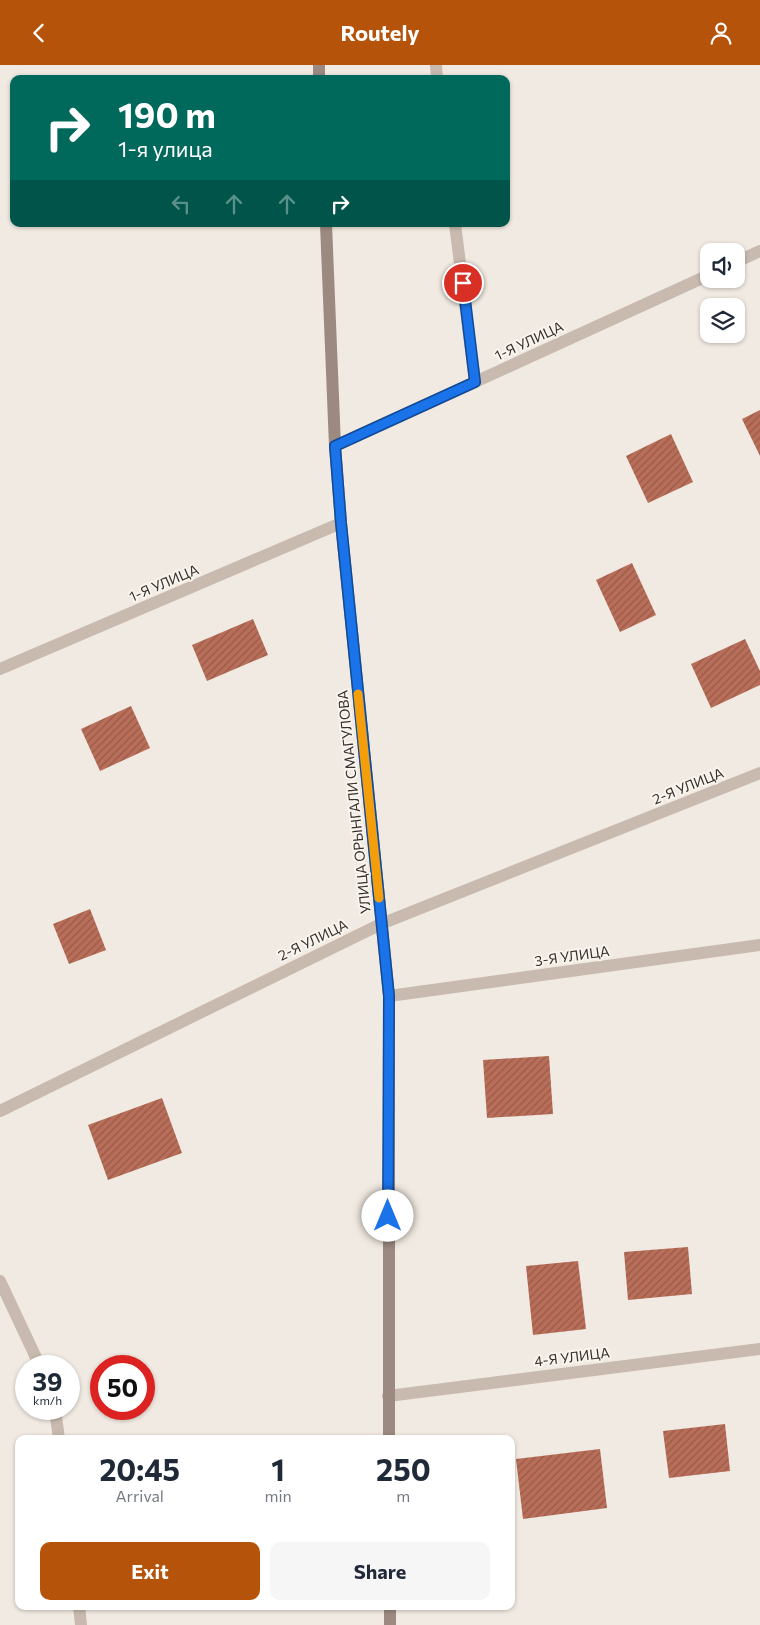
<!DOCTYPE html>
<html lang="en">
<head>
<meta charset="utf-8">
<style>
	body { margin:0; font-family:Commissioner,sans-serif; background:#f6f6f7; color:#1f2937; height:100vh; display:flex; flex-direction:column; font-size:19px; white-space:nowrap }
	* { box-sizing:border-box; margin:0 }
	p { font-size:16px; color:#747a83 }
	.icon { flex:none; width:28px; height:28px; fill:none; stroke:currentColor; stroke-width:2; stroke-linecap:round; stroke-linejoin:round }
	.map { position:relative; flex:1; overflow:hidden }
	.panel { position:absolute; left:15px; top:1370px; width:500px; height:175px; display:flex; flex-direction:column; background:#fff; border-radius:10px; box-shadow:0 1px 4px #0004 }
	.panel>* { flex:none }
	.guide { position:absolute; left:10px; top:10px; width:500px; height:152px; border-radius:10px; box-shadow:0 1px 4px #0004; background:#00695c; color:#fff; overflow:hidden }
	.fabs { position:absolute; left:700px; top:178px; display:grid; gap:10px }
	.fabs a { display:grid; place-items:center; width:45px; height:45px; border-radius:10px; background:#fff; box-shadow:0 1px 4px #0004; font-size:25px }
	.speed { position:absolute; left:15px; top:1290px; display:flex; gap:10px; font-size:25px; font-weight:700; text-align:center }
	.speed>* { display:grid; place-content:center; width:65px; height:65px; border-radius:50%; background:#fff; box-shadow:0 1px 4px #0004; line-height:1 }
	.speed small { font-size:12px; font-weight:400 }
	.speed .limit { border:8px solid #d22; background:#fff; color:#111 }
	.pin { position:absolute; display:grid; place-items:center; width:42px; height:42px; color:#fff; margin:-21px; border:2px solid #fff; border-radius:50%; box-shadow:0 1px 5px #0007 }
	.me { position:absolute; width:55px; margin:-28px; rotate:0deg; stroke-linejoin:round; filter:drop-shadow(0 0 4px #0008) }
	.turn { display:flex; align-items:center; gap:18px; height:105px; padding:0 25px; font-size:22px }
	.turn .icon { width:65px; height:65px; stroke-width:2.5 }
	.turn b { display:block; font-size:35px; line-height:42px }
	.lanes { display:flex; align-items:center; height:48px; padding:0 25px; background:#0003; justify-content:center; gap:25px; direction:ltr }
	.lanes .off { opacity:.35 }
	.eta { display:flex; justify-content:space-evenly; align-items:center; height:85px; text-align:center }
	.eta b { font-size:30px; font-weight:700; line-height:35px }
	.cta { display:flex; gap:10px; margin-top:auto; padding:10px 25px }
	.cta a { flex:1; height:58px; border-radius:10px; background:#b45309; color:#fff; font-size:20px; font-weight:700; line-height:58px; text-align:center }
	.cta a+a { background:#f6f6f7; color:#1f2937 }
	header { display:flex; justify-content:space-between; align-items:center; height:65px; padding:0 25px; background:#b45309; color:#fff; font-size:22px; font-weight:700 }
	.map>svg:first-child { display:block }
</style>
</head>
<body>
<header><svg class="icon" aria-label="back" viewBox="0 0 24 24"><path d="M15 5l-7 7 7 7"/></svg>Routely<svg class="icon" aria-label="person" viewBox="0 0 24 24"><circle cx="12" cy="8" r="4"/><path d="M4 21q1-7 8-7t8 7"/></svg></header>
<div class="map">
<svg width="760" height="1560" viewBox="0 0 760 1560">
	<defs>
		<pattern id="building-hatch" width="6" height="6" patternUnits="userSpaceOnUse" patternTransform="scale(1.25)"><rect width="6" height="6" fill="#b96e59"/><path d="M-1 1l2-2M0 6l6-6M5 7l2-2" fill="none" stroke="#975b4a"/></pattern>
	</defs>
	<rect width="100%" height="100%" fill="#f1eae2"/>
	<path fill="url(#building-hatch)" d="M760,345V391L742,354Z
		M671,369L693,417L648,438L626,391Z
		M632,498L656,550L620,567L596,515Z
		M253,554L268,590L207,616L192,580Z
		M745,574L760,606V620L711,643L691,599Z
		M131,641L150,683L100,706L81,664Z
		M90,844L106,885L69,899L53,859Z
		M549,991L553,1049L487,1053L483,995Z
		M162,1033L182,1088L108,1115L88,1060Z
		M688,1182L692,1229L628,1235L624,1187Z
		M578,1196L586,1264L533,1270L526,1201Z
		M725,1359L730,1406L669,1413L663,1366Z
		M600,1384L607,1443L523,1454L516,1394Z"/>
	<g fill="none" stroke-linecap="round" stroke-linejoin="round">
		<path stroke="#c8baaf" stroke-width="12" d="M436,0L437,14
			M455,159L475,317
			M736,197L760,186
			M335,381L709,210
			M0,604L341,458
			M389,931L760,880
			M0,1046L381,859L760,708
			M0,1216L40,1301
			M388,1331L760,1284
			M55,1344L59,1374
			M79,1541L81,1560"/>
		<path stroke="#9c8a80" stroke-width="12" d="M319,0V14
			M326,159L335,381L341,458L389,931V1374
			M390,1541V1560"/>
	</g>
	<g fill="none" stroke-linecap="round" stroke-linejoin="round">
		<g stroke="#114b97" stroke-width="12">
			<path id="route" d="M388,1151L389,931L341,458L335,381L475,317L463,218"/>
		</g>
		<use href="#route" stroke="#1a73e8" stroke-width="9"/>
		<path stroke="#f59e0b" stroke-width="9" d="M358,629L379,833"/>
	</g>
	<g text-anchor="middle" stroke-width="4" stroke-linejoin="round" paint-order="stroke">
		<g font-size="14" fill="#38302c" stroke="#f9f4ee">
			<text transform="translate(529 276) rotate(-25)" y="5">1-Я УЛИЦА</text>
			<text transform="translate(164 518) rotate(-23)" y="5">1-Я УЛИЦА</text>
			<text transform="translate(688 721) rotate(-22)" y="5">2-Я УЛИЦА</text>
			<text transform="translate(354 737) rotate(-96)" y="5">УЛИЦА ОРЫНГАЛИ СМАГУЛОВА</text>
			<text transform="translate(313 875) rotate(-26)" y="5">2-Я УЛИЦА</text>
			<text transform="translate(572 891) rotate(-8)" y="5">3-Я УЛИЦА</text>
			<text transform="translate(572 1292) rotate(-7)" y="5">4-Я УЛИЦА</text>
		</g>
	</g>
</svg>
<div class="fabs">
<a><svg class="icon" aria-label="sound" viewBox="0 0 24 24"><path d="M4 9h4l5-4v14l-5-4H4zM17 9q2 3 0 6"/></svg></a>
<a><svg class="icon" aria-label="layers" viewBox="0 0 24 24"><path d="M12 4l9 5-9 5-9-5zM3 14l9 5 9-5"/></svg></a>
</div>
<div class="speed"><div>39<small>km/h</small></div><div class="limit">50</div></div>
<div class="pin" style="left:463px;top:218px;background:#d93025"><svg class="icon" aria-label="arrive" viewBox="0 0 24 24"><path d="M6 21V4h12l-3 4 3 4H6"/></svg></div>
<svg class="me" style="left:388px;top:1151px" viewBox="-20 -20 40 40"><circle r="19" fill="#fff"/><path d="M0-13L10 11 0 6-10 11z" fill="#1a73e8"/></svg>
<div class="guide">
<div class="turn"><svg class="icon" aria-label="right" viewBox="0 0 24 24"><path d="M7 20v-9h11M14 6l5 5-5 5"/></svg><div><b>190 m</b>1-я улица</div></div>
<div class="lanes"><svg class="icon off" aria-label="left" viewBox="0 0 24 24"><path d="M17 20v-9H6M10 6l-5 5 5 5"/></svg><svg class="icon off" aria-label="ahead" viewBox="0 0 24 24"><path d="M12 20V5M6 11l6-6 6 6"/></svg><svg class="icon off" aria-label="ahead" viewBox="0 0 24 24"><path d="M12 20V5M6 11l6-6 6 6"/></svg><svg class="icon" aria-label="right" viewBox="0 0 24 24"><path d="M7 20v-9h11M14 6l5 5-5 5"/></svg></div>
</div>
<section class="panel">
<div class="eta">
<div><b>20:45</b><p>Arrival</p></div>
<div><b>1</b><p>min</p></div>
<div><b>250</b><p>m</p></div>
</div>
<div class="cta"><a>Exit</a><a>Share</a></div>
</section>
</div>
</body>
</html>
